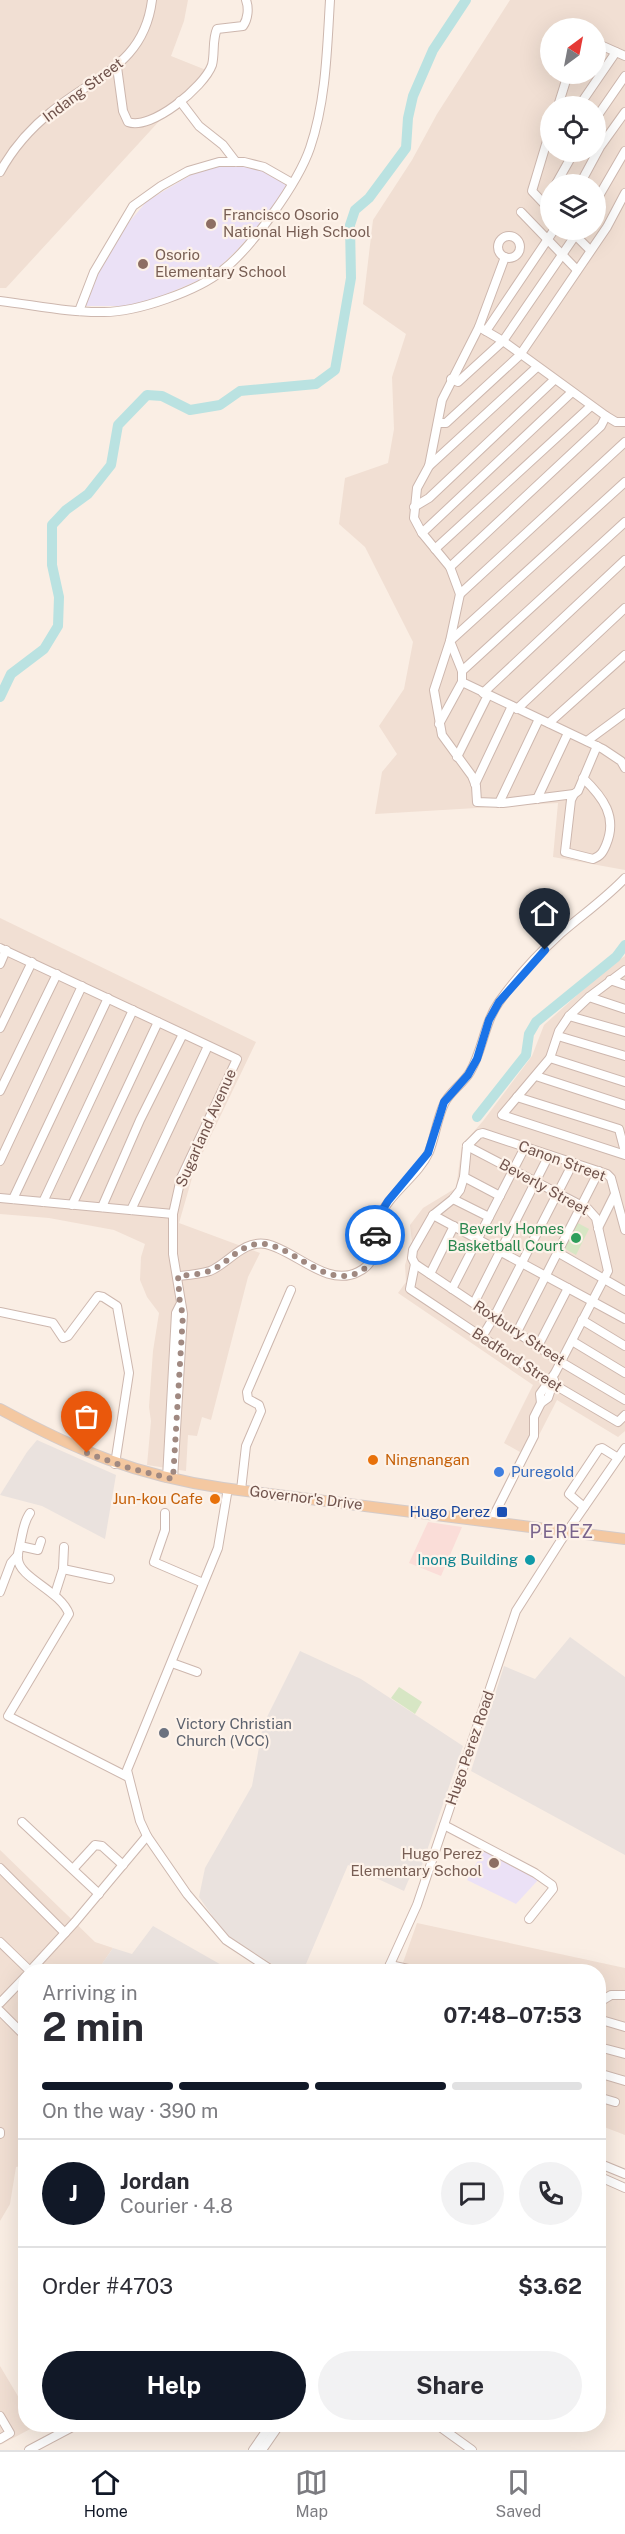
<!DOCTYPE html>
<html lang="en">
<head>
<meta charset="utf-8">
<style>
	:root { --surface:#fff; --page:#f2f2f3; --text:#2b2b33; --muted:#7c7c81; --line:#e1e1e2; --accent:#111827 }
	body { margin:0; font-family:"Public Sans",sans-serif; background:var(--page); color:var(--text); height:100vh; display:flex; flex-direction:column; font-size:22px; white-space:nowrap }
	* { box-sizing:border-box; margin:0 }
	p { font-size:20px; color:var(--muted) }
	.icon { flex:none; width:33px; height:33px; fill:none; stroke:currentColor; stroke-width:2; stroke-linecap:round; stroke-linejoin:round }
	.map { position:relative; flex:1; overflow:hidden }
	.sheet { position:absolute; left:18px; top:1964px; width:588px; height:468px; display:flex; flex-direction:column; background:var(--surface); border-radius:24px; box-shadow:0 6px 24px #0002 }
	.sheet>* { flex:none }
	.needle { width:39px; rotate:32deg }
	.controls { position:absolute; left:540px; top:18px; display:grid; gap:12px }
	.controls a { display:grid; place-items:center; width:66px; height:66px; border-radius:50%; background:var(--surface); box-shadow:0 6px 24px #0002; font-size:30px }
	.pin { position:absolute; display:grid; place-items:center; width:51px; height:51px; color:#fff; margin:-62px -26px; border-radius:50% 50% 50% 0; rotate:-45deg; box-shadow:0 0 6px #0007 }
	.pin .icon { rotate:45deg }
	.courier { position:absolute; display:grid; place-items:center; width:60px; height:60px; margin:-30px; border:4px solid #1a73e8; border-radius:50%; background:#fff; color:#222; box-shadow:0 2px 8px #0007 }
	.head em { font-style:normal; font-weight:700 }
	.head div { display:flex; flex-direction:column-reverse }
	.head { display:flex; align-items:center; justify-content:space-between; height:102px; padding:0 24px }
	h1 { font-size:39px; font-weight:700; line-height:45px }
	.bar { display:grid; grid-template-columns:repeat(4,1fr); gap:9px 6px; align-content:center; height:72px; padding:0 24px }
	.bar i { height:8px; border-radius:4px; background:var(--line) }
	.bar .selected { background:var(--accent) }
	.bar p { grid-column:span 4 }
	.line { display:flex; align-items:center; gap:15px; padding:0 24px; border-top:2px solid var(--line) }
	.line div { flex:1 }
	.round { display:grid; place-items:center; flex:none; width:63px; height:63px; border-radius:32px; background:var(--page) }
	.primary-button { display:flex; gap:12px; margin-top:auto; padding:12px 24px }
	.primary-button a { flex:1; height:69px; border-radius:36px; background:var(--accent); color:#fff; font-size:24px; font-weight:700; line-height:69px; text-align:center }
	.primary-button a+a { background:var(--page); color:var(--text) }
	.menu { display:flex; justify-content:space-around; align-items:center; height:84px; border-top:2px solid var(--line); background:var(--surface); font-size:16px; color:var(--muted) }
	.menu a { display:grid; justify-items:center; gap:3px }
	.menu .selected { color:var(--accent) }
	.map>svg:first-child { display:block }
	.residential { fill:#f1dfd3; fill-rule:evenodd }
	.commercial { fill:#faddd8 }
	.industrial { fill:#eae2de }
	.education { fill:#ebe1f6 }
	.green { fill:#d7e6c4 }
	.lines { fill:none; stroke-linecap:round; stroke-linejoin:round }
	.river { stroke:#bae2e1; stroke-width:10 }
	.minor-casing { stroke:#cdb7ae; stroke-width:10 }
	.major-casing { stroke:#d4cbc9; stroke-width:12 }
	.minor { stroke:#fff; stroke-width:8 }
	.major { stroke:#f4c8a1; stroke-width:10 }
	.done { stroke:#a08981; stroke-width:6; stroke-dasharray:0 10.8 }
	.route { stroke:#1a73e8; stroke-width:8 }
	.education-dot { fill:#8d6e63; stroke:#fdf2e9; stroke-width:2 }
	.leisure-dot { fill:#2e9e5b; stroke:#fdf2e9; stroke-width:2 }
	.food-dot { fill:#e8710a; stroke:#fdf2e9; stroke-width:2 }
	.shop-dot { fill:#3f7fe0; stroke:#fdf2e9; stroke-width:2 }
	.transit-dot { fill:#1a4fb4; stroke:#fdf2e9; stroke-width:2 }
	.culture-dot { fill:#0f9aa8; stroke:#fdf2e9; stroke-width:2 }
	.worship-dot { fill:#6b7280; stroke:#fdf2e9; stroke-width:2 }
	.labels { text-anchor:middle; stroke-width:4.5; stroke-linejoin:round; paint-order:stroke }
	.street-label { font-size:15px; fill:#70534c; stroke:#fdf2e9 }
	.education-label { font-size:15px; fill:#785e54; stroke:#fdf2e9; text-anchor:start }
	.leisure-label { font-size:15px; fill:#27864d; stroke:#fdf2e9; text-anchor:end }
	.food-label { font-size:15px; fill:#c56008; stroke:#fdf2e9; text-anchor:start }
	.shop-label { font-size:15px; fill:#366cbe; stroke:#fdf2e9; text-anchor:start }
	.transit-label { font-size:15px; fill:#164399; stroke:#fdf2e9; text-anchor:end }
	.culture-label { font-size:15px; fill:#0d838f; stroke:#fdf2e9; text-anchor:end }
	.worship-label { font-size:15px; fill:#5b616d; stroke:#fdf2e9; text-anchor:start }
	.quarter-label { font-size:18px; letter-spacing:1.5px; fill:#79648c; stroke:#fdf2e9 }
</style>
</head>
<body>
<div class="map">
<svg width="625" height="2450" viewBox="0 0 625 2450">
	<rect width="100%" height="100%" fill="#faeee4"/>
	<g class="residential">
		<polygon points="0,0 188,0 184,21 171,56 206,70 6,288 0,288"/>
		<path d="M510 0H625V870L553 857 558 803 375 814 382 772 397 754 379 726 404 689 413 642 365 547 339 524 345 478 388 463 394 429 392 377 406 334 363 304 373 220 412 160 437 114ZM550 28H596V74H550ZM550 106H596V152H550ZM550 184H596V230H550Z"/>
		<polygon points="0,918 256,1042 194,1171 179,1223 260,1253 248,1277 211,1420 202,1417 197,1436 188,1435 186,1471 147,1465 151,1421 149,1407 153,1351 159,1313 147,1297 140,1280 141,1257 145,1244 114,1230 49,1218 0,1214"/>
		<polygon points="625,956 625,1431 618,1437 557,1400 499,1513 490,1512 520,1452 504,1443 533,1385 398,1293 406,1282 405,1265 412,1242 410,1225 423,1208 456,1188 462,1145 483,1121 532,1056 544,1025 607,968"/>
		<polygon points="0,1850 95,1942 113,1948 97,1971 26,1971 25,2165 16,2167 10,2204 0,2221"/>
		<polygon points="417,1923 625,1968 625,2135 599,2125 598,1971 400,1971"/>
		<polygon points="0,2366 25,2408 26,2424 36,2426 0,2445"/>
	</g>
	<polygon class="commercial" points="428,1522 462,1527 441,1576 409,1563"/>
	<g class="industrial">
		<polygon points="37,1440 116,1475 105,1539 42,1506 0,1495 27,1452"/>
		<polygon points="570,1637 625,1677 625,1855 471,1771 504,1666 535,1679"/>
		<polygon points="300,1651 361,1679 463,1746 421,1868 417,1869 414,1875 411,1874 404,1891 348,1865 303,1971 283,1971 225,1934 199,1897 205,1868 252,1786 263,1725"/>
		<polygon points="153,1926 232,1971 97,1971 113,1948 132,1954"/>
	</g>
	<g class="education">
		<polygon points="226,165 247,165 269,172 287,186 265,219 235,252 219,267 197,281 138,306 81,306 108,247 147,201 196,172"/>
		<polygon points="485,1848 539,1879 516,1904 467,1880"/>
	</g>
	<g class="green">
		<polygon points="576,1222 589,1229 576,1255 562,1247"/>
		<polygon points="399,1687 422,1702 415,1714 391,1698"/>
	</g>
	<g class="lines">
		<g class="river">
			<polyline points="0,697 11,674 44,649 58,626 59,597 52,565 52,525 66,510 88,494 111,465 118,425 147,395 162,396 190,410 220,405 240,391 316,384 335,370 351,278 350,225 355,210 369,198 406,148 408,118 413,96 433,50 466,0"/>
			<polyline points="477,1117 526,1055 529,1034 536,1022 616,957 625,945"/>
		</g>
		<g class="minor-casing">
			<g id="minor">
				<polyline points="596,43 625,56"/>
				<path d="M117 67 123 111 128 122C151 131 204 87 212 65 215 54 212 40 217 29L243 26C248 19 249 8 246 0"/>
				<polyline points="180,101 199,126 223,145 236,162"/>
				<polyline points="558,106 568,74"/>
				<polyline points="579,106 616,52"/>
				<polyline points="596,118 625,76"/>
				<polyline points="550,131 532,191 550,210"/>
				<path d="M0 172C12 150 31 128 51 112 94 76 144 65 152 0"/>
				<polyline points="556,184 574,152"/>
				<polyline points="580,184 600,147 625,112"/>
				<polyline points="596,201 625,151"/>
				<polyline points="521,212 577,270"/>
				<polyline points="570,230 590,250"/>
				<circle cx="509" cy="247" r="11"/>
				<path d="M505 257 479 327 442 400 429 466 417 488 414 518 422 533 450 567 460 594 450 641 434 690 442 735 472 776 476 786 477 802 503 803 574 794 571 800 565 852 593 859C601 856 603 852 606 845 618 817 603 797 583 778"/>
				<path d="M0 301C34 305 70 313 104 312 137 312 198 291 223 270 252 247 298 183 310 148 326 101 327 50 330 0"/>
				<polyline points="79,311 94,272 133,206 161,186 188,171 219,162 244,162 264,167 292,183"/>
				<polyline points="479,327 503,341 606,416 616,422 625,422"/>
				<polyline points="486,331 554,230"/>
				<polyline points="451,379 458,382 503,341 579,230"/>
				<polyline points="438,423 446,423 520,355 607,227 625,193"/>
				<polyline points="429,466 537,367"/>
				<polyline points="625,482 450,641 462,671 462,682 603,749 621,761 625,768"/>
				<polyline points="414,507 429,498 554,380"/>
				<polyline points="422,533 572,392"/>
				<polyline points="435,549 591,406"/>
				<polyline points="450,567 601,426 606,416"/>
				<polyline points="460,594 625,442"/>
				<polyline points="462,671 625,522"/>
				<polyline points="483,693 625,560"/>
				<polyline points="517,709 625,608"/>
				<polyline points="549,723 625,655"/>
				<polyline points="439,724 462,682"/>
				<polyline points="587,741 625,713"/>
				<polyline points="457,757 488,695"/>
				<polyline points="475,784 512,706"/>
				<polyline points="574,794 578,791 597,746"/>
				<polyline points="537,799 568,733"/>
				<polyline points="499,803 539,719"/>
				<polyline points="0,948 237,1059 181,1178 173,1214 173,1254 183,1314 173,1479"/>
				<polyline points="0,964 6,950"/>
				<polyline points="625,970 589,997 569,1016 559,1031 550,1058 502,1115 625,1155"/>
				<polyline points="610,980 625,985"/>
				<polyline points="589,997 625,1009"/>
				<polyline points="569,1016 625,1032"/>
				<polyline points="0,1028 32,962"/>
				<polyline points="558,1036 625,1056"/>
				<polyline points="550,1058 625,1082"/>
				<polyline points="536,1076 625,1105"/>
				<polyline points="0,1091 57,974"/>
				<polyline points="517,1097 619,1129 625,1152"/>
				<polyline points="467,1146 464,1177 460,1190 453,1199 433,1215 413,1250 412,1258 415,1264 410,1289 548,1381 618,1422 625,1415"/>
				<polyline points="467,1146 588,1209 596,1218 608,1271 555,1373 540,1394 541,1403"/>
				<polyline points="467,1146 479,1134 483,1133 607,1174 611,1178 625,1230"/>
				<polyline points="0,1161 82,986"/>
				<polyline points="464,1177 500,1196"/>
				<polyline points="0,1198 173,1214"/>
				<polyline points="13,1199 108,998"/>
				<polyline points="453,1199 489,1217"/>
				<polyline points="43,1202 133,1010"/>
				<polyline points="72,1205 158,1022"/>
				<polyline points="102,1207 140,1120 183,1034"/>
				<polyline points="131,1210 208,1046"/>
				<polyline points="433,1215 625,1319"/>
				<polyline points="598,1228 615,1194"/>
				<polyline points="557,1252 625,1291"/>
				<polyline points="415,1264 561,1362 625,1400"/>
				<polyline points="430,1274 454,1226"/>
				<path d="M179 1276C189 1275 200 1274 210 1271 229 1263 243 1240 266 1244 295 1250 327 1288 358 1272 381 1261 372 1241 378 1221 388 1193 417 1178 429 1152 435 1137 437 1119 444 1104 449 1092 463 1084 470 1072 483 1050 484 1023 499 1002 516 978 538 954 560 934 582 915 605 899 625 878"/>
				<polyline points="452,1289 525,1147"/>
				<polyline points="474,1303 549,1155"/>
				<polyline points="0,1312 53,1323 63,1338 68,1336 98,1296 103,1297 117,1306 129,1373 115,1464"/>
				<polyline points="582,1320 625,1346"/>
				<polyline points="517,1332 599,1171"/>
				<polyline points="482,1337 494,1317 573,1163"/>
				<polyline points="572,1341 625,1373"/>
				<polyline points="538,1346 568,1288"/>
				<polyline points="167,1478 176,1313 180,1305"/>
				<polyline points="228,1488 218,1548 127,1770 140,1821 147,1836 187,1894 226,1940 273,1971"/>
				<polyline points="241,1490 246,1446 261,1411 259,1405 248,1399 247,1392 291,1290"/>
				<polyline points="584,1507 569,1494 599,1449 602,1448 618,1458"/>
				<path d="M30 1513C24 1521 23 1531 21 1540 20 1546 17 1553 18 1559 19 1578 61 1591 69 1614L8 1716 128 1777"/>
				<polyline points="165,1513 165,1530 154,1562 203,1583"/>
				<polyline points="491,1521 534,1436 534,1417 541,1403 548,1398 554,1380"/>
				<polyline points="20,1546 38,1550 41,1541"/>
				<polyline points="63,1569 64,1547"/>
				<polyline points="0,1592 11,1563 18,1555"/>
				<polyline points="55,1594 63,1569 110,1579"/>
				<polyline points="172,1663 197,1672"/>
				<polyline points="22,1822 99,1894"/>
				<polyline points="444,1825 535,1873 552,1885 553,1889 529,1919"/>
				<polyline points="0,1868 65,1933"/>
				<polyline points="73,1869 95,1845 102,1846 123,1865"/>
				<polyline points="0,1942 30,1971"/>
				<polyline points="390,1965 417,1971"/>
				<polyline points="30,1971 75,1922 147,1836"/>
				<polyline points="387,1971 417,1905 516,1611 560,1542 625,1448"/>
				<polyline points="0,2003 26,1976"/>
				<polyline points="598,2003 611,1995 625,1995"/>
				<polyline points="0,2011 26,2037"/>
				<polyline points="598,2019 625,2027"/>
				<polyline points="599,2047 625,2054"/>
				<polyline points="598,2073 625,2081"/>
				<polyline points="598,2097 615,2102"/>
				<polyline points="0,2132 0,2134"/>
				<polyline points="598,2163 625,2174"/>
				<polyline points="598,2176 625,2188"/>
				<polyline points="0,2416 10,2433 0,2439"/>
				<polyline points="436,2424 472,2450"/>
				<polyline points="29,2450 78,2424"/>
				<polyline points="253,2450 271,2424"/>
				<polyline points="262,2450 280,2424"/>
			</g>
		</g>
		<g class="major-casing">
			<path id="major" d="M0 1409C78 1451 135 1475 223 1488L625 1539"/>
		</g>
		<use href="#minor" class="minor"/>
		<use href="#major" class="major"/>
	</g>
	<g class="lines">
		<path class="done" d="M87 1453 129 1468 173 1479 183 1314 180 1305 178 1276C190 1275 204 1274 214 1269 229 1261 241 1245 258 1244 291 1241 325 1292 361 1271 376 1262 375 1251 375 1235"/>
		<polyline class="route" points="375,1235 382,1211 388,1201 428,1153 444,1102 468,1075 477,1059 489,1020 499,1002 545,950"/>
	</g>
	<g class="education-dot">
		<circle cx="211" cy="224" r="6"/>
		<circle cx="143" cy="264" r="6"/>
		<circle cx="494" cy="1863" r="6"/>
	</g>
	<circle class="leisure-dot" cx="576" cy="1238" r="6"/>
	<g class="food-dot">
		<circle cx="373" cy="1460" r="6"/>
		<circle cx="215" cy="1499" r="6"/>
	</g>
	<circle class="shop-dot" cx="499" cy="1472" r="6"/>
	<rect class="transit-dot" x="496" y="1506" width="12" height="12" rx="3"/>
	<circle class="culture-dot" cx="530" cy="1560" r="6"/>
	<circle class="worship-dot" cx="164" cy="1733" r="6"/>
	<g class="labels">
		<g class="street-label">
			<text transform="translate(83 90) rotate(-37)" y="5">Indang Street</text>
			<text transform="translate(206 1128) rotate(-66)" y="5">Sugarland Avenue</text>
			<text transform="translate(562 1161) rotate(20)" y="5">Canon Street</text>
			<text transform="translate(544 1187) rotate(29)" y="5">Beverly Street</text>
			<text transform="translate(519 1333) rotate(33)" y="5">Roxbury Street</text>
			<text transform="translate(517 1360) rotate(33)" y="5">Bedford Street</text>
			<text transform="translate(306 1498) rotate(7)" y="5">Governor's Drive</text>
			<text transform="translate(470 1748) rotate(-71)" y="5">Hugo Perez Road</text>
		</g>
		<g class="education-label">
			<text x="223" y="220">Francisco Osorio<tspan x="223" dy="17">National High School</tspan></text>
			<text x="155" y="260">Osorio<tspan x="155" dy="17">Elementary School</tspan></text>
			<text x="482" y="1859" text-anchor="end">Hugo Perez<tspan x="482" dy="17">Elementary School</tspan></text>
		</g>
		<g class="leisure-label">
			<text x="564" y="1234">Beverly Homes<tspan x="564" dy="17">Basketball Court</tspan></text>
		</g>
		<g class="food-label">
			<text x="385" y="1465">Ningnangan</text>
			<text x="203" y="1504" text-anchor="end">Jun-kou Cafe</text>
		</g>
		<g class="shop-label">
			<text x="511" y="1477">Puregold</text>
		</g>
		<g class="transit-label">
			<text x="490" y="1517">Hugo Perez</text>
		</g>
		<g class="culture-label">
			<text x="518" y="1565">Inong Building</text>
		</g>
		<g class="worship-label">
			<text x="176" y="1729">Victory Christian<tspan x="176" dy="17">Church (VCC)</tspan></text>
		</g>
		<g class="quarter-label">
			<text x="562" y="1538">PEREZ</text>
		</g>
	</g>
</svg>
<div class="controls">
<a><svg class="needle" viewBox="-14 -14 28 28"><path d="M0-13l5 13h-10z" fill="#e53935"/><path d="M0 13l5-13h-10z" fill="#7c7c81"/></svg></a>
<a><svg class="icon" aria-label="locate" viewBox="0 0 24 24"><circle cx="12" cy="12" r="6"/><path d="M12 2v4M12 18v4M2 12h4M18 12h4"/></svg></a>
<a><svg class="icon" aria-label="layers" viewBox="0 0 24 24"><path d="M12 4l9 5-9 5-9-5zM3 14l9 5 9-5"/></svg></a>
</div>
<div class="pin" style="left:87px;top:1453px;background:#ea580c"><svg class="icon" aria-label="bag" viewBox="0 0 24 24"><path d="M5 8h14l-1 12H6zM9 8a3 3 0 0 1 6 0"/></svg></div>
<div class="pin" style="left:545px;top:950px;background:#1f2937"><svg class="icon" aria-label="home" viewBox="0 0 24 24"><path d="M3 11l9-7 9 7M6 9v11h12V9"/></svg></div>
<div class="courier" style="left:375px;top:1235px"><svg class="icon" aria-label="car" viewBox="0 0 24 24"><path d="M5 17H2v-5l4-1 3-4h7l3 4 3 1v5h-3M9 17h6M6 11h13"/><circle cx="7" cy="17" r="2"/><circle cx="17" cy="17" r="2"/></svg></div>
<section class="sheet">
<div class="head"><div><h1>2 min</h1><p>Arriving in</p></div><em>07:48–07:53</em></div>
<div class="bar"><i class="selected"></i><i class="selected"></i><i class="selected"></i><i></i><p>On the way · 390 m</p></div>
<div class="line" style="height:108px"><b class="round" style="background:var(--accent);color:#fff">J</b><div><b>Jordan</b><p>Courier · 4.8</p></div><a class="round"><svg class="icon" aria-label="chat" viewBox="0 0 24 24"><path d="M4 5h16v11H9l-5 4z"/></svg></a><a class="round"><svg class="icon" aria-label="phone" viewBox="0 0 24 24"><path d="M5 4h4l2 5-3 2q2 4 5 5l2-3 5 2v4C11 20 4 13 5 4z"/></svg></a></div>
<div class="line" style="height:78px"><div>Order #4703</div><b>$3.62</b></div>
<div class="primary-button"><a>Help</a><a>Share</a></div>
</section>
</div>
<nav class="menu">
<a class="selected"><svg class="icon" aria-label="home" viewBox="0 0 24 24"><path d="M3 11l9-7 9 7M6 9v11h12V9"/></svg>Home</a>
<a><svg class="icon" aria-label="map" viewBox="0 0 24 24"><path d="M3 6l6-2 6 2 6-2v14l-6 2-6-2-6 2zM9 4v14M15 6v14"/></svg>Map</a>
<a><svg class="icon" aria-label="saved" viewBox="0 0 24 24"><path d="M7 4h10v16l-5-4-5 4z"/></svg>Saved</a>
</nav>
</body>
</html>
